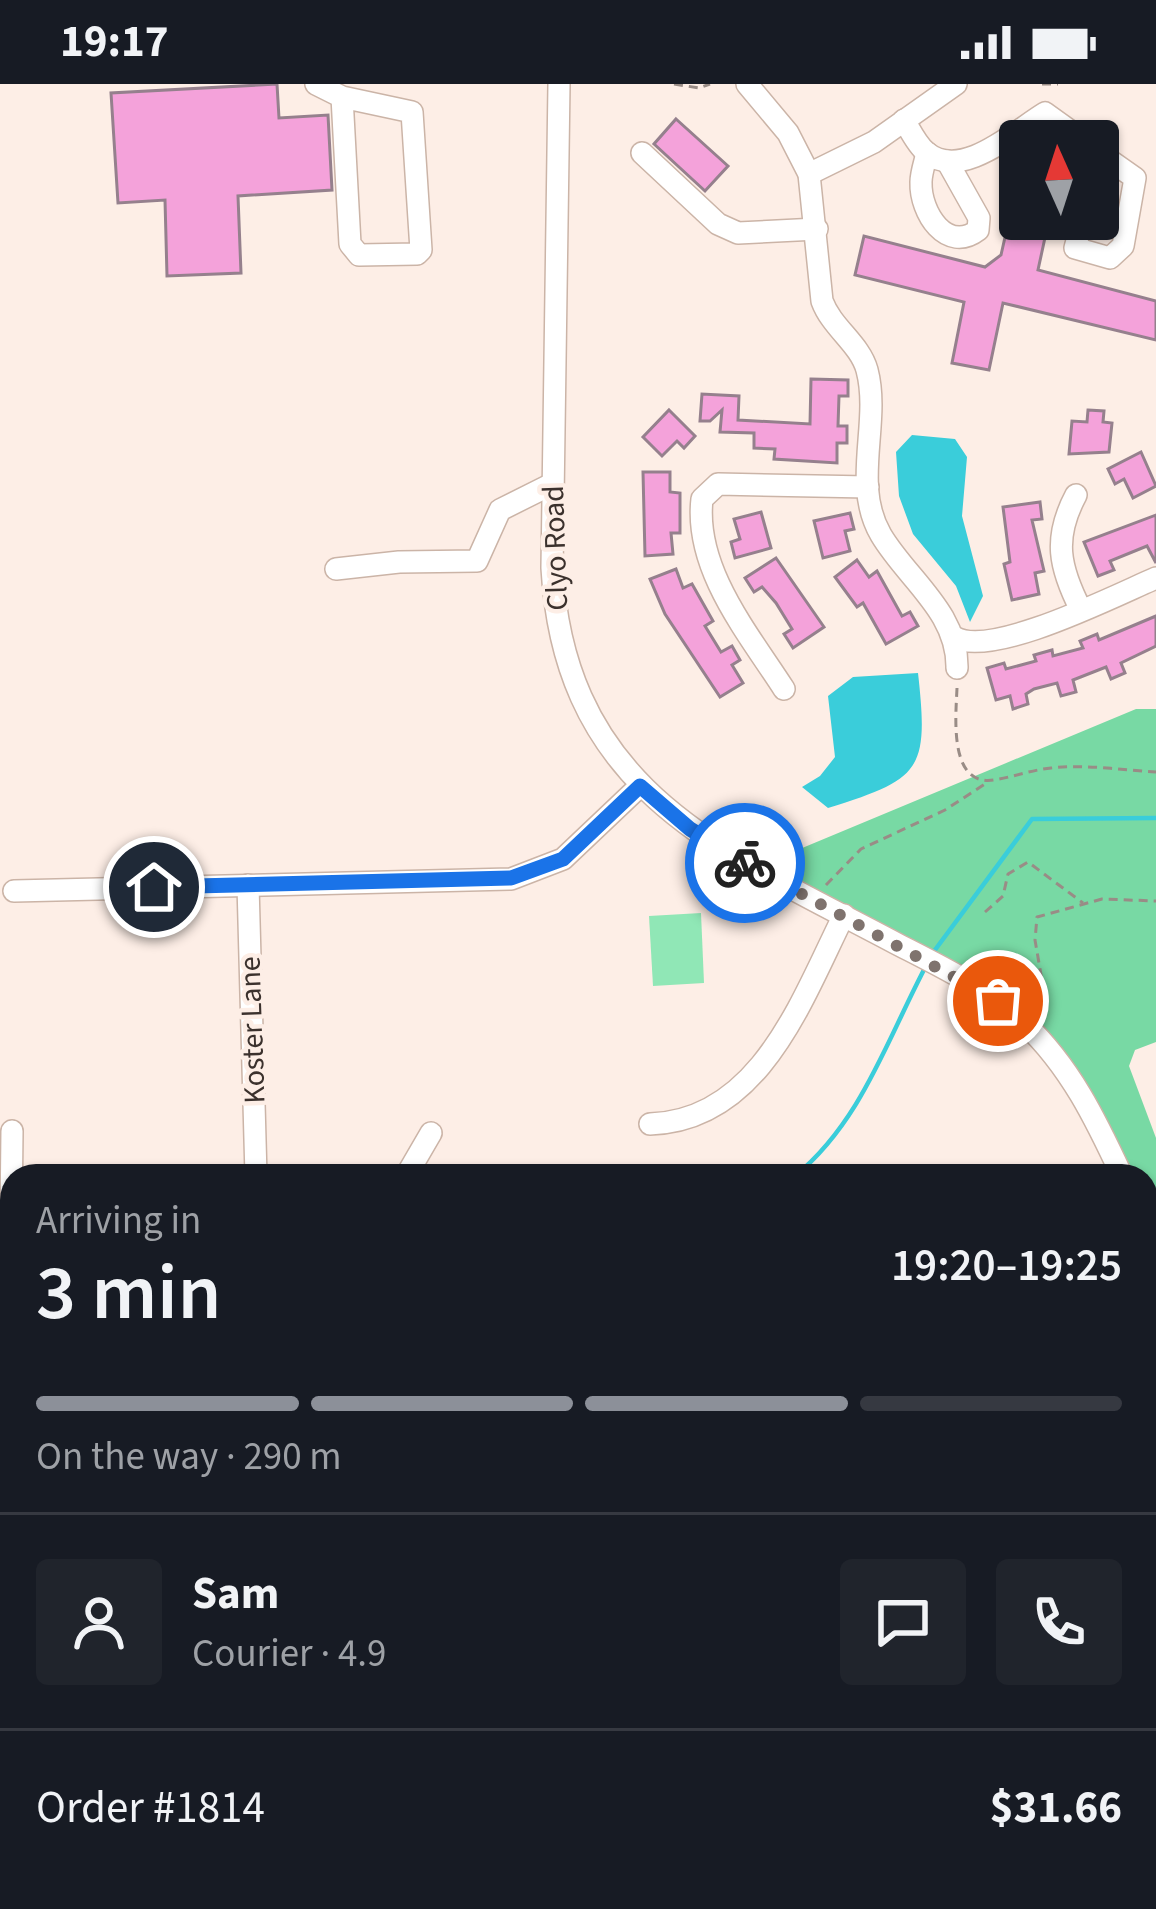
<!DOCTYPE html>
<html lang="en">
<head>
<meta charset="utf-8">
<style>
	:root { --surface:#171b24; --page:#20242c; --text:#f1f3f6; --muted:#9ea1a6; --line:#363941; --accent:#8c9099 }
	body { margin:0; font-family:"Source Sans 3",sans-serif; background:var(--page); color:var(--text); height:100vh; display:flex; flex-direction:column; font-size:45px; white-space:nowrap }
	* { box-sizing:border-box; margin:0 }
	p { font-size:39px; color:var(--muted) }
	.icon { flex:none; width:66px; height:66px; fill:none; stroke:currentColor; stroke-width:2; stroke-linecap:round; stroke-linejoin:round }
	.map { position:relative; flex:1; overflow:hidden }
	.panel { position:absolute; left:0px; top:1080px; width:1158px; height:747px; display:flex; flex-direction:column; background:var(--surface); border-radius:36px 36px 0 0; box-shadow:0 3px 9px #0004 }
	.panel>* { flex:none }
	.needle { width:78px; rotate:357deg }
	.buttons { position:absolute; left:999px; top:36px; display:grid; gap:24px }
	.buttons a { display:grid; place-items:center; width:120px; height:120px; border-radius:12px; background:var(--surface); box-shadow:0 3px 9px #0004; font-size:60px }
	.pin { position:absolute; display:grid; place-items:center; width:102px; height:102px; color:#fff; margin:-51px; border:6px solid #fff; border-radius:50%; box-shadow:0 3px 12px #0007 }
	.courier { position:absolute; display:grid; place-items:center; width:120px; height:120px; margin:-60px; border:9px solid #1a73e8; border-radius:50%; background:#fff; color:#222; box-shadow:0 3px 15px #0007 }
	.head em { font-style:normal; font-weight:600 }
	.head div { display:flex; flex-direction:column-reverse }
	.head { display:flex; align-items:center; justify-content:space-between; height:204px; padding:0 36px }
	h1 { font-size:78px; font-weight:600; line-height:90px }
	.bar { display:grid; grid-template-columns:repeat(4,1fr); gap:18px 12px; align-content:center; height:144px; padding:0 36px }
	.bar i { height:15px; border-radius:9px; background:var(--line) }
	.bar .selected { background:var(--accent) }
	.bar p { grid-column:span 4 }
	.line { display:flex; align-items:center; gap:30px; padding:0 36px; border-top:3px solid var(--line) }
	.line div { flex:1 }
	.round { display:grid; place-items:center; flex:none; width:126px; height:126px; border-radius:12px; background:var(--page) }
	.status { display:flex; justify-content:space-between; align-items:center; height:84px; padding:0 60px; background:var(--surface); direction:ltr }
	.status svg { height:33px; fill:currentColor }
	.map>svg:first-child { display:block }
	.education { fill:#f2e1f2 }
	.green { fill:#90e7b6 }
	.forest { fill:#78d9a4 }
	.water { fill:#3acdda }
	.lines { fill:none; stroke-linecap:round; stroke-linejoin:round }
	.stream { stroke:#3acdda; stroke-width:4.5 }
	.building { fill:#f4a2da; stroke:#95808d; stroke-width:3 }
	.minor-casing { stroke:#cbb4a7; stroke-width:24 }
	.path { stroke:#998c86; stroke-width:3; stroke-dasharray:9 6; stroke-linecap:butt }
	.minor { stroke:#fff; stroke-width:21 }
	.done { stroke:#7f736e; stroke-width:12; stroke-dasharray:0 21.6 }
	.route { stroke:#1a73e8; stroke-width:15 }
	.labels { text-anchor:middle; stroke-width:9; stroke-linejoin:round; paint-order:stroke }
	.street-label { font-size:30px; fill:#3b312d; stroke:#fdeee6 }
</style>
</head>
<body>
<div class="status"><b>19:17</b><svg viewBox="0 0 49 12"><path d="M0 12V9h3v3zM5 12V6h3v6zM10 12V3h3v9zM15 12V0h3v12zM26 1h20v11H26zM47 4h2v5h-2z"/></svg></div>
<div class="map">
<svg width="1156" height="1825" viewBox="0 0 1156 1825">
	<rect width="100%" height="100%" fill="#fdeee6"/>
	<polygon class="education" points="0,1517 12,1517 12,1815 497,1815 497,1825 0,1825"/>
	<polygon class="green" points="701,829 704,899 653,902 649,832"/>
	<polygon class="forest" points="1136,625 1156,625 1156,958 1135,966 1129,982 1156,1054 1156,1167 1146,1146 1146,1092 1122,1092 1023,938 754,784"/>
	<g class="water">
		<polygon points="912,351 955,355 967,373 962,432 983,512 970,538 956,502 913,450 899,412 896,368"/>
		<path d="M918 589C929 687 921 695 828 724L802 703 820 692 835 673 828 612 853 593Z"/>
	</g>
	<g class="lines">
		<g class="stream">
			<polyline points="932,870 1032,735 1156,734"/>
			<path d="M795 1092C862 1037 887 955 927 880"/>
			<polyline points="0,1333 12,1334"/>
			<polyline points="0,1478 12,1472"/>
		</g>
	</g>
	<g class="building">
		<polygon points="277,0 279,34 328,31 332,106 238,112 241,189 167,192 165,116 118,119 111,9"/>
		<polygon points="676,35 728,82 705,107 654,60"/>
		<polygon points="1015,109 1020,110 1020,135 1049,135 1038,186 1156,217 1156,256 1003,219 989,286 952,279 964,218 855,191 864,152 985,183 1001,171"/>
		<polygon points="811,295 848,296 848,312 839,312 838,342 847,342 847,359 837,359 837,379 774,375 775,365 754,364 754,349 720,348 722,326 710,337 700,337 702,310 739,312 738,336 810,340"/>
		<polygon points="669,326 695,352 684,364 677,357 662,372 643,353"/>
		<polygon points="1088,326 1104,327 1103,338 1112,339 1109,368 1069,370 1072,337 1087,338"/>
		<polygon points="1141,368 1156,402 1133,414 1124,395 1115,400 1108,385"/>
		<polygon points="643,388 670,388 670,408 680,409 680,449 671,449 673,470 645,472"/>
		<polygon points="1040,418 1042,435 1032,436 1044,487 1035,489 1039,510 1012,516 1004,480 1010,478 1003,423"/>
		<polygon points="761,428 771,464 735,474 731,458 740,455 734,435"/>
		<polygon points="850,429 854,445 845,447 850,467 823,474 814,437"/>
		<polygon points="1156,431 1156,479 1147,462 1110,477 1114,486 1098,492 1084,458"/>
		<polygon points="776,474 824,543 793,564 784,550 792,545 776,519 762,503 754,508 745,494"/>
		<polygon points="857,476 869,493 877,487 902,532 910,528 918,542 886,560 863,519 857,523 835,493"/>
		<polygon points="676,485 683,504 692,500 713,537 705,542 721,568 732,562 740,576 732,581 743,599 720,613 665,530 650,495"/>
		<polygon points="1156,532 1156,562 1121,579 1125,589 1111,595 1106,583 1073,596 1076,608 1061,612 1057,599 1034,605 1026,610 1028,620 1013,625 1010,612 996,616 987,584 1004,579 1006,585 1036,577 1034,571 1052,566 1053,572 1083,564 1080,557 1097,550 1099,556"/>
	</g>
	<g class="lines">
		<g class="minor-casing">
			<g id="minor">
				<polyline points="316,0 342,13 412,28 421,166 417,170 359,171 350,160 342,13"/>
				<path d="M559 0 552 484C565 712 726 768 901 862 944 884 989 906 1024 939 1070 982 1096 1036 1122 1092"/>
				<path d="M747 0 788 49 809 90 822 217C832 244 860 260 867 286 881 339 851 400 881 451 907 495 958 528 957 584"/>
				<path d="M904 36C910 46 917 61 926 68 961 98 1015 47 1045 29L1084 57"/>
				<polyline points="642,69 718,140 738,149 817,145"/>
				<path d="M927 69C925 78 921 89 921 98 920 129 947 170 978 146L979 134 947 77"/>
				<polyline points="809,90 874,58 956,0"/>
				<polyline points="1079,149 1075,164 1110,174 1123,162 1135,94 1098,68"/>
				<path d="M1076 411C1053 454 1059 483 1081 526"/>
				<polyline points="336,485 399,478 477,477 500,426 552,400"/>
				<path d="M954 553C991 575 1116 511 1156 494"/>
				<path d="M784 605C748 549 694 485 702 415L718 400 868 403"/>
				<polyline points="248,801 256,1092"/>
				<polyline points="14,807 511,795 563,775 640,702"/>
				<path d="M650 1040C760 1037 802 915 844 831"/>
				<polyline points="406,1092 431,1049"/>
				<polyline points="1146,1146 1156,1167"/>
				<polyline points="10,1223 12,1047"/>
			</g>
		</g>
		<g class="path">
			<polyline points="674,0 699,4 710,0"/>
			<polyline points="1042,0 1058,0"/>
			<path d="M957 604C956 631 948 703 994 696 1013 693 1031 686 1051 684 1084 680 1122 686 1156 688"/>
			<polyline points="826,801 861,765 945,726 988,698"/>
			<polyline points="985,828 1003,812 1008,790 1028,778 1083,819"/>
			<polyline points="1044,908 1035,856 1037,833 1102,815 1156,817"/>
		</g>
		<use href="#minor" class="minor"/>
	</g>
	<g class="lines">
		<polyline class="done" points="745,779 998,917"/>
		<polyline class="route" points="154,803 511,794 563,775 640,702 690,745 745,779"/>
	</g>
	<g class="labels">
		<g class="street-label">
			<text transform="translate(555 464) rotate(-92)" y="10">Clyo Road</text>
			<text transform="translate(252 946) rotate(-92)" y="10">Koster Lane</text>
		</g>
	</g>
</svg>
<div class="buttons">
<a><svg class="needle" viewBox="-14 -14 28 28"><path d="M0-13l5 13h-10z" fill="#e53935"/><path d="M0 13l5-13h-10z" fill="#9ea1a6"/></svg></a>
</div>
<div class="pin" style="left:998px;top:917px;background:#ea580c"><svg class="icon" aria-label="bag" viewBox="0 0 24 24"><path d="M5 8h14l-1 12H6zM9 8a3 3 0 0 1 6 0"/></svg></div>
<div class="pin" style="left:154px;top:803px;background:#1f2937"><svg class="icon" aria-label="home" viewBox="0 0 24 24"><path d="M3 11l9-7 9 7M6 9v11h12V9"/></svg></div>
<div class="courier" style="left:745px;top:779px"><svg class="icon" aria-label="bike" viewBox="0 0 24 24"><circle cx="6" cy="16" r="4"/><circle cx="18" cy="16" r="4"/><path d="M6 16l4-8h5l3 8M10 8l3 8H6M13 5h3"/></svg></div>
<section class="panel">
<div class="head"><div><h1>3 min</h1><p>Arriving in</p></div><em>19:20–19:25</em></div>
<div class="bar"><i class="selected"></i><i class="selected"></i><i class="selected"></i><i></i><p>On the way · 290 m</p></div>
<div class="line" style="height:216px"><a class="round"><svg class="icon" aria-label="person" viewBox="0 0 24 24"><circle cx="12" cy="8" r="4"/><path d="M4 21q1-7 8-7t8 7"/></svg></a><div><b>Sam</b><p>Courier · 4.9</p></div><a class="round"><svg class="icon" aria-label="chat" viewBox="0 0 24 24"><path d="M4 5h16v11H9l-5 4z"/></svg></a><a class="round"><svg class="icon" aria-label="phone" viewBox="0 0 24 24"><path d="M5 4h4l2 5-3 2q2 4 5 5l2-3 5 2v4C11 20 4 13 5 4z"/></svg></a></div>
<div class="line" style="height:156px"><div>Order #1814</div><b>$31.66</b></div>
</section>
</div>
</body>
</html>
